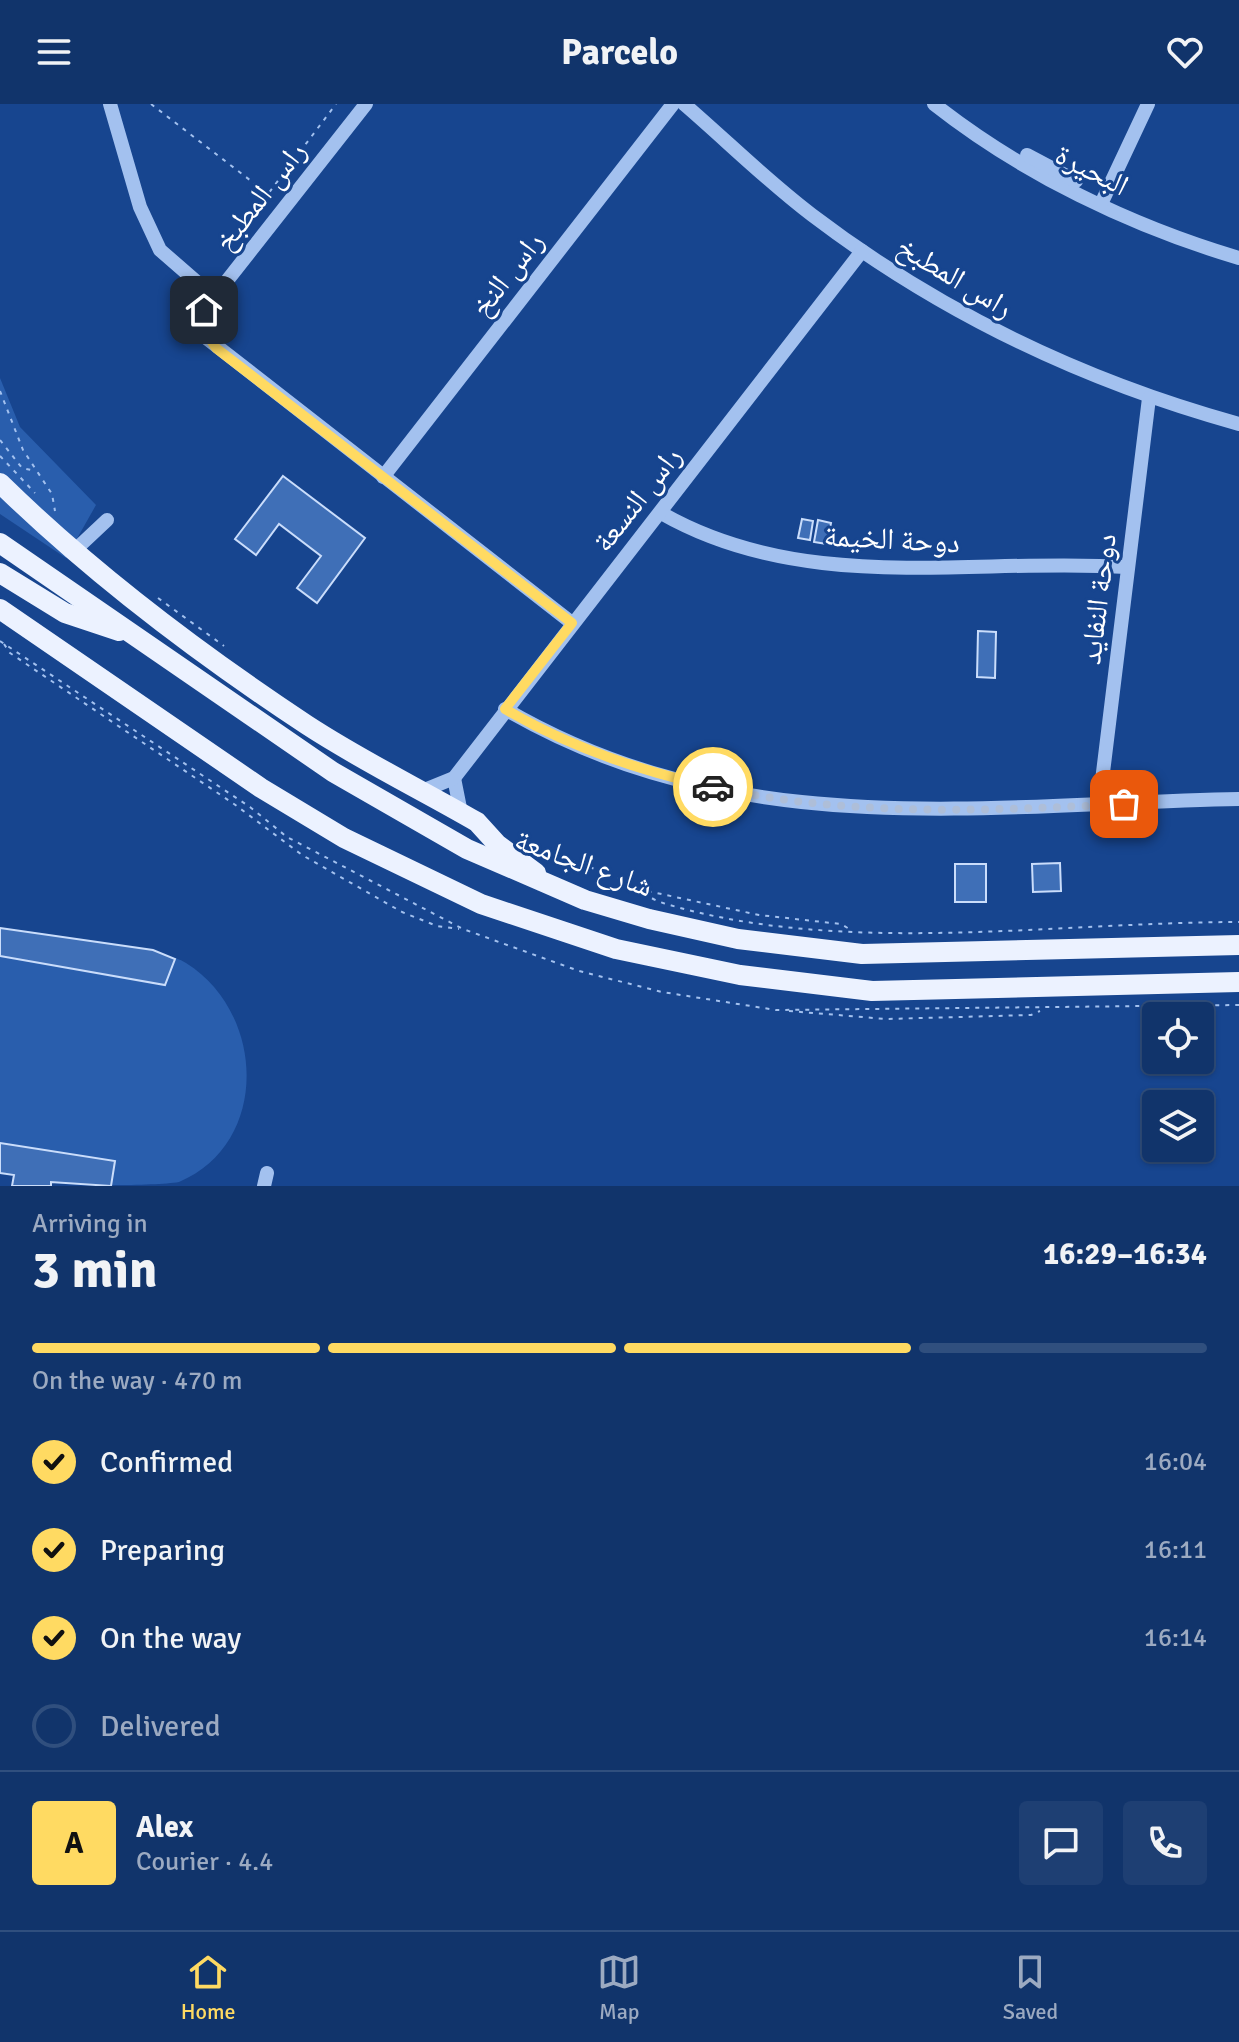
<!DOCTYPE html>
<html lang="en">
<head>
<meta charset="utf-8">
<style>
	:root { --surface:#11346b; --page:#1e3f73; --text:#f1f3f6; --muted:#9caac1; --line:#304f7e; --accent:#ffda62 }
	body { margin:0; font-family:Signika,"Noto Naskh Arabic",sans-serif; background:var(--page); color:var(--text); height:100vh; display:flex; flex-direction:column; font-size:30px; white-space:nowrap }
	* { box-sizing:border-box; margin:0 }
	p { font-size:26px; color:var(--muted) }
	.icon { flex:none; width:44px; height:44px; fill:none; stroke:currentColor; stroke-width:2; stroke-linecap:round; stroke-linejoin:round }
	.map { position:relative; height:1082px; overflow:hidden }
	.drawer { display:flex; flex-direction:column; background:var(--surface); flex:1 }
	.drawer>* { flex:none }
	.controls { position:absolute; left:1142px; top:898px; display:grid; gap:16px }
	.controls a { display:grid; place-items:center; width:72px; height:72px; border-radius:8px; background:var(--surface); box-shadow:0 2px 6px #0004,0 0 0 2px var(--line); font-size:40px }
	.pin { position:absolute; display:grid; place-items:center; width:68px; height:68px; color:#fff; margin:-34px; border-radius:16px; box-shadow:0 4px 12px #0006 }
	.courier { position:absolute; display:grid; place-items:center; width:80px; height:80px; margin:-40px; border:6px solid #ffda62; border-radius:50%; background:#fff; color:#222; box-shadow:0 2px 10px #0007 }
	.summary em { font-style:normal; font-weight:700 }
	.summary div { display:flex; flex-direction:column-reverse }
	.summary { display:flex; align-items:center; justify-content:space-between; height:136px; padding:0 32px }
	h1 { font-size:52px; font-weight:700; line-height:60px }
	.bar { display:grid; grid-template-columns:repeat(4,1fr); gap:12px 8px; align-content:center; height:96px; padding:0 32px }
	.bar i { height:10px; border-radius:6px; background:var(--line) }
	.bar .current { background:var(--accent) }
	.bar p { grid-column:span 4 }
	.line { display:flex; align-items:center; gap:20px; padding:0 32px; border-top:2px solid var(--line) }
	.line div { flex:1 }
	.round { display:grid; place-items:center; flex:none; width:84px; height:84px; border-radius:8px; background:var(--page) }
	ol { padding:0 32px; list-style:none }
	li { display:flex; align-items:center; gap:24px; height:88px }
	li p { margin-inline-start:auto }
	li .icon { padding:8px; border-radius:50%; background:var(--accent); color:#111; stroke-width:4 }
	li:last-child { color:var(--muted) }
	li i { width:44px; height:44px; border:4px solid var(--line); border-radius:50% }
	header { display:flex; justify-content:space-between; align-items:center; height:104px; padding:0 32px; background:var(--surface); font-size:36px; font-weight:700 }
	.tab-bar { display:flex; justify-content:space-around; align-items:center; height:112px; border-top:2px solid var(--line); background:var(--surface); font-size:22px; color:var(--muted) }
	.tab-bar a { display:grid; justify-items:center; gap:4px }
	.tab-bar .current { color:var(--accent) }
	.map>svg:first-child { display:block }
	.green { fill:#295ead }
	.building { fill:#3f6fb7; stroke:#caddfb; stroke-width:2 }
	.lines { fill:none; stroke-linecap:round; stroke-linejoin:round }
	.path { stroke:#a3c1ef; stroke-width:2; stroke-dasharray:4 6; stroke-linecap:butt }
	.minor { stroke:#a3c1ef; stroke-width:14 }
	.major { stroke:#ecf2ff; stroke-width:20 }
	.done { stroke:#aebed8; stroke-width:8; stroke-dasharray:0 14.4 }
	.route { stroke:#ffda62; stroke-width:10 }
	.labels { text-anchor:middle; stroke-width:6; stroke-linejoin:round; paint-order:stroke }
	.street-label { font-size:30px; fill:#fff; stroke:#17458f }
</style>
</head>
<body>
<header><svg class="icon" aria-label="menu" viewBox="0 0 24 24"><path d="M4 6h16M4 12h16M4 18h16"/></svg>Parcelo<svg class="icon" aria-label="heart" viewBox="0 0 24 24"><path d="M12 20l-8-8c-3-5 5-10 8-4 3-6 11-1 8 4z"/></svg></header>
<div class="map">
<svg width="1239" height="1082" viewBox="0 0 1239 1082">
	<rect width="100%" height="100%" fill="#17458f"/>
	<g class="green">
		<polygon points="0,274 20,323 96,401 66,454 0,410"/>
		<path d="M0 824C46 832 92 840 138 849 153 851 174 851 186 859 266 909 270 1040 179 1078 155 1082 79 1082 52 1079L51 1082H12L14 1071 0 1069Z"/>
	</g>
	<g class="building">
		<polygon points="283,372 365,434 317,499 297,484 321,452 279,420 256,451 235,435"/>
		<polygon points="802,415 813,417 810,436 798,434"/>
		<polygon points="818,416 831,419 827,440 814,438"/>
		<polygon points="978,527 996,528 995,574 977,573"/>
		<polygon points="1060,759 1061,787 1033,788 1032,760"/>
		<rect x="955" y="760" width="31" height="38"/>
		<polygon points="0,824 153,846 175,855 165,881 0,852"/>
		<polygon points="0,1039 115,1057 111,1082 51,1078 51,1082 12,1082 14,1071 0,1069"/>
	</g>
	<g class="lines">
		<g class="path">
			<polyline points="151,0 268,90 336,0"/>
			<polyline points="0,287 23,346 52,390 55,407"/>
			<polyline points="0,336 22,364 36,367"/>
			<polyline points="0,352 35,389"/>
			<polyline points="158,494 224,542"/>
			<polyline points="0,537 250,703 287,733 463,825 579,867 662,888 776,906 1239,901"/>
			<polyline points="4,540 10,549 234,700 302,751 402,808 437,822 459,825"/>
			<path d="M524 739C556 752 589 762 621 775 636 782 647 794 663 799 840 853 1055 818 1239 818"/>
			<polyline points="638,785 759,811 841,820 851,826"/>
			<polyline points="789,907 886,915 1031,911 1040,907"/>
		</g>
		<g class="minor">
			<polyline points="110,0 140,103 160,146 214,193"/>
			<polyline points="366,0 204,206 205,233 572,519"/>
			<path d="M684 0C727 37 767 77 812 111 941 209 1083 277 1239 320"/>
			<path d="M934 0C1023 70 1131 122 1239 154"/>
			<polyline points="1027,51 1076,77"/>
			<polyline points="1101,100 1148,0"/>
			<polyline points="383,373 673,0"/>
			<path d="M661 409C806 492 971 453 1128 463"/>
			<polyline points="74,447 107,416"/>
			<path d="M505 605C739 741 984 700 1239 695"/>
			<polyline points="454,674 461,709"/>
			<polyline points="422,687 454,674 862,147"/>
			<polyline points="1099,701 1149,294"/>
			<polyline points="264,1082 267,1069"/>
		</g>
		<g class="major">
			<path d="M0 379C93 470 198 549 307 621 362 657 420 685 477 718L497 740 536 769"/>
			<polyline points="0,439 333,668 467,745 585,796 649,815 738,835 862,850 1239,841"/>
			<polyline points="0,469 65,509 119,527"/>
			<polyline points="0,505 261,684 344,734 481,800 616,845 740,871 872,887 1239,878"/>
		</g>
	</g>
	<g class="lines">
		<path class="done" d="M713 683C849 713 985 707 1124 700"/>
		<path class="route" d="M204 206 203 225 216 244 572 519 505 605C569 643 640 667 713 683"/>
	</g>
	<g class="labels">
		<g class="street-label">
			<text transform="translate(1092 66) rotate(27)" y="10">البحيرة</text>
			<text transform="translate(260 92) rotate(-52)" y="10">راس المطبخ</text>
			<text transform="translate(507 170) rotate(-52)" y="10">راس النخ</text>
			<text transform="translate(955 173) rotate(31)" y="10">راس المطبخ</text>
			<text transform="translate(637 395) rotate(-52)" y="10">راس النسعة</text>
			<text transform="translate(892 435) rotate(3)" y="10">دوحة الخيمة</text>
			<text transform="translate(1098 495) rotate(-83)" y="10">دوحة النفايد</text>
			<text transform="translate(584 759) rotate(20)" y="10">شارع الجامعة</text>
		</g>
	</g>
</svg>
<div class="controls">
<a><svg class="icon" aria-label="locate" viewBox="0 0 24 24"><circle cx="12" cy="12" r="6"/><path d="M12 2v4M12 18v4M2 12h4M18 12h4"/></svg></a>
<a><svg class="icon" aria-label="layers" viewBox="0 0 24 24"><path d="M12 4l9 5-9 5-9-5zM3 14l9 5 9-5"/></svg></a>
</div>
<div class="pin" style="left:1124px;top:700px;background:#ea580c"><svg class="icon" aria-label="bag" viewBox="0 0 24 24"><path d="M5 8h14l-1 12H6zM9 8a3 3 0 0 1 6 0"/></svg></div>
<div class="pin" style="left:204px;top:206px;background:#1f2937"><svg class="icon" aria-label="home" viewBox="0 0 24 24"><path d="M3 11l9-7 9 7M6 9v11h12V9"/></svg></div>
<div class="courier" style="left:713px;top:683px"><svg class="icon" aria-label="car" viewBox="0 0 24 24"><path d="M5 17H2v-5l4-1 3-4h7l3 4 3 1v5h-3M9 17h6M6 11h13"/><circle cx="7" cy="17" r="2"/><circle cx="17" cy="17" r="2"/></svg></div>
</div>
<section class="drawer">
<div class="summary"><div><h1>3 min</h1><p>Arriving in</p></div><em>16:29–16:34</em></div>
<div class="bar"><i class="current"></i><i class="current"></i><i class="current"></i><i></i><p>On the way · 470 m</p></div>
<ol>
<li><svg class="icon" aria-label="check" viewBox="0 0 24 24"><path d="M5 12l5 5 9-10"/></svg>Confirmed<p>16:04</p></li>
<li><svg class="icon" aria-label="check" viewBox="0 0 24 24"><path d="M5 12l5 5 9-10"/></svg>Preparing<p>16:11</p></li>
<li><svg class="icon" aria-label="check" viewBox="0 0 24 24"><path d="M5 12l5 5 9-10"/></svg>On the way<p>16:14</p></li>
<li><i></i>Delivered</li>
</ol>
<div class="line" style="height:144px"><b class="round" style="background:var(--accent);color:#111">A</b><div><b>Alex</b><p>Courier · 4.4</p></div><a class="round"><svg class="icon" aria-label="chat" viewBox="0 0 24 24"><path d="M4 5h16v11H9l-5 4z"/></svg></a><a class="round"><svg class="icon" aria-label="phone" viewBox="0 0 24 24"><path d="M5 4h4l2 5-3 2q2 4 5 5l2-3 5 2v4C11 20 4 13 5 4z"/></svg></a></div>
</section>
<nav class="tab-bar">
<a class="current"><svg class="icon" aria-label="home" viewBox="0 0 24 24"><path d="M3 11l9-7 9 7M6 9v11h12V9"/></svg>Home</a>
<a><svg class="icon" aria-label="map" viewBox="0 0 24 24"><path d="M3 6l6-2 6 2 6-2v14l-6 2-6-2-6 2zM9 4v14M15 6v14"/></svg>Map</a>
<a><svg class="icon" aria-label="saved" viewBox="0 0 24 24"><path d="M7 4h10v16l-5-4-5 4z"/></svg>Saved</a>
</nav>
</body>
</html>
